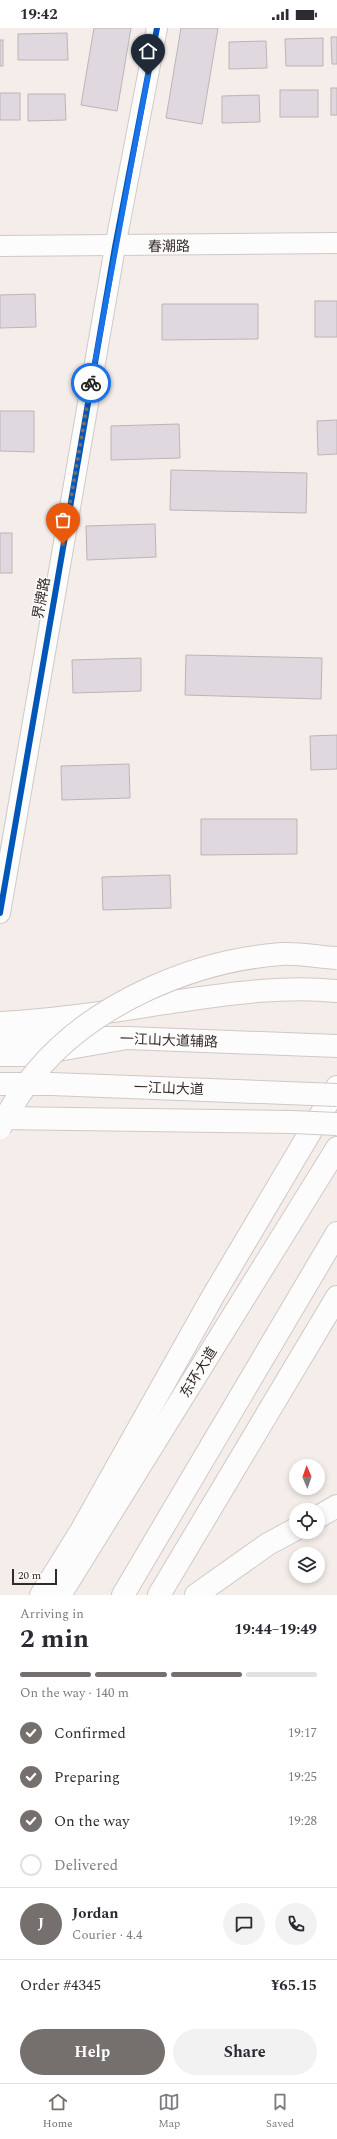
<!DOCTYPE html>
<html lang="en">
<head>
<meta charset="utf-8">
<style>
	:root { --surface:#fff; --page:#f2f2f3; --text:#2b2b33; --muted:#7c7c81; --line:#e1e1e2; --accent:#75706d }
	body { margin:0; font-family:Spectral,"Noto Sans SC",serif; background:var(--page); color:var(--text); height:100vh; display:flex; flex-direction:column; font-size:15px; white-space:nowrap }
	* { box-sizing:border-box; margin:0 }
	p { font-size:13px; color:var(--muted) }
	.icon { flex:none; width:22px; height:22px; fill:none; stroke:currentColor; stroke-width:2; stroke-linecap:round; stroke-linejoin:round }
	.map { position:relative; height:1567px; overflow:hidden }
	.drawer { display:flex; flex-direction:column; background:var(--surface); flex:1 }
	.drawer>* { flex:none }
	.needle { width:26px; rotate:358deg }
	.buttons { position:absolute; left:289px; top:1431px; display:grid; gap:8px }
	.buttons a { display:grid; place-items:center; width:36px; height:36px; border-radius:50%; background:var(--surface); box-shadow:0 2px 6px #0003; font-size:20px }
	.scale { position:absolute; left:12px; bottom:10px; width:45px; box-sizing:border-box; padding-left:4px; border:2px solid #312c29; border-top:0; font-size:11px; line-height:14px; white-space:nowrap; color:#312c29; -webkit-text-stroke:3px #fefbfa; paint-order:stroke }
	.pin { position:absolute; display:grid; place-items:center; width:34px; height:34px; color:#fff; margin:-41px -17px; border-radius:50% 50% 50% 0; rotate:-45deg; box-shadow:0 0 4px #0007 }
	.pin .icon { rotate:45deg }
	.courier { position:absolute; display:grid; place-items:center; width:40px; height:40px; margin:-20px; border:3px solid #1a73e8; border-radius:50%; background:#fff; color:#222; box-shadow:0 1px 5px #0007 }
	.overview em { font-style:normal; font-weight:700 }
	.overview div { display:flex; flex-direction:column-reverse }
	.overview { display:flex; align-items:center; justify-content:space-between; height:68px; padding:0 20px }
	h1 { font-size:26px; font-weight:700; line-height:30px }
	.bar { display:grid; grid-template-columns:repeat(4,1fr); gap:6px 4px; align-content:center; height:48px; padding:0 20px }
	.bar i { height:5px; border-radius:3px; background:var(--line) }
	.bar .current { background:var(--accent) }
	.bar p { grid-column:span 4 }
	.line { display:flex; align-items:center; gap:10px; padding:0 20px; border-top:1px solid var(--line) }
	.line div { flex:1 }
	.round { display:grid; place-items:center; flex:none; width:42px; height:42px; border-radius:21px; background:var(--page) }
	ol { padding:0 20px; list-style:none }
	li { display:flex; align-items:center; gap:12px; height:44px }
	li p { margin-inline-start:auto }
	li .icon { padding:4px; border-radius:50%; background:var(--accent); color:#fff; stroke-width:4 }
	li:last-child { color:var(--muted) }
	li i { width:22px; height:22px; border:2px solid var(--line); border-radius:50% }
	.cta { display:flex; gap:8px; margin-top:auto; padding:8px 20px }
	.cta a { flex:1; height:46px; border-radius:24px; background:var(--accent); color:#fff; font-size:16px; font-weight:700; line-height:46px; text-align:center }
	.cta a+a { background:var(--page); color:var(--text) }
	.status { display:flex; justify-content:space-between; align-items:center; height:28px; padding:0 20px; background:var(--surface); direction:ltr }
	.status svg { height:11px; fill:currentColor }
	.tabs { display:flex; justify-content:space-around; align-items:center; height:56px; border-top:1px solid var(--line); background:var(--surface); font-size:11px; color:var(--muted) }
	.tabs a { display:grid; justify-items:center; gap:2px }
	.tabs .current { color:var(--accent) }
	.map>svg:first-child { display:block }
	.building { fill:#dfd8df; stroke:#bab6b6 }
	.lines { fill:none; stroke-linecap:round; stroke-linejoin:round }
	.minor-casing { stroke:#cfc9c7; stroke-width:22 }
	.major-casing { stroke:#cfc9c7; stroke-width:24 }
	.highway-casing { stroke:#cfc9c7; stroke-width:24 }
	.minor { stroke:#fdfcfc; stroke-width:20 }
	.major { stroke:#fdfcfc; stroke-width:22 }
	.highway { stroke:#fdfcfc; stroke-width:22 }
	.highway-bridge-casing { stroke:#cfc9c7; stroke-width:24; stroke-linecap:butt }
	.highway-bridge { stroke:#fdfcfc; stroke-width:22 }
	.cycleway-casing { stroke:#fefbfa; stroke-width:8 }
	.cycleway { stroke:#0057b8; stroke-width:6 }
	.done { stroke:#75706d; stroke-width:4; stroke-dasharray:0 7.2 }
	.route { stroke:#1a73e8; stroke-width:5 }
	.labels { text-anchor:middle; stroke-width:3; stroke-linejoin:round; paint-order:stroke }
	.street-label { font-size:14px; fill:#312c29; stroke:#fefbfa }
</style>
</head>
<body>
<div class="status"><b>19:42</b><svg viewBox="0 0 49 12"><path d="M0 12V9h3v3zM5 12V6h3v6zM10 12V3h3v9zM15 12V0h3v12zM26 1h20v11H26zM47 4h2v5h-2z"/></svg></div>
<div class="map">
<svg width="337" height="1567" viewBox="0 0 337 1567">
	<rect width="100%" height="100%" fill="#f4edea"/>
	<g class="building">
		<polygon points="94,0 131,0 117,83 81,77"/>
		<polygon points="181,0 218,0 202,96 166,90"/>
		<polygon points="67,5 68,32 18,32 18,6"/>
		<polygon points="331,9 337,9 337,36 332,36"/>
		<polygon points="323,10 323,38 286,38 285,11"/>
		<rect x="0" y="12" width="3" height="26"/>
		<polygon points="266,13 267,40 229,41 229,14"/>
		<rect x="331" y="60" width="6" height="27"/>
		<rect x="280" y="62" width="38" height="27"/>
		<rect x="0" y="65" width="20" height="27"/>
		<polygon points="28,66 65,66 66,92 28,93"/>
		<polygon points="259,67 260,94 222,95 222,68"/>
		<polygon points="35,266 36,299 0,300 0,267"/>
		<rect x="315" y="273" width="22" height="36"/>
		<polygon points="162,276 258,276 258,311 162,312"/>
		<polygon points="0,383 34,383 34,424 0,423"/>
		<polygon points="337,392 337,426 318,427 317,393"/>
		<polygon points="179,396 180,430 111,432 111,398"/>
		<polygon points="171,442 307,445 306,485 170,482"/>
		<polygon points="155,496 156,529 87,532 86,498"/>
		<rect x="0" y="505" width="12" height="40"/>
		<polygon points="186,627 322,630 321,671 185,667"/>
		<polygon points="141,630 141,663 73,665 72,632"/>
		<polygon points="337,707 337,741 311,742 310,708"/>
		<polygon points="129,736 130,770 62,772 61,738"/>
		<polygon points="201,791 297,791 297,826 201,827"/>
		<polygon points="170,847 171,880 103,882 102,849"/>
	</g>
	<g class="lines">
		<g class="minor-casing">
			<g id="minor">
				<polyline points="0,218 337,215"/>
				<polyline points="0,885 115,219 157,0"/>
			</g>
		</g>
		<g class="major-casing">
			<g id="major">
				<polyline points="0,1010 127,1010 337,1018"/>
				<polyline points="41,1567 81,1503 213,1268 337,1059"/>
				<polyline points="60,1567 337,1120"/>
				<polyline points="123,1567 337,1205"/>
				<polyline points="159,1567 337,1269"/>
			</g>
		</g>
		<g class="highway-casing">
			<g id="highway">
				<path d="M0 995C56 992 110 984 165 975 222 967 279 957 337 963"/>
				<polyline points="0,1027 29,1027 127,1010"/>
				<polyline points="318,1489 337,1478"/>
				<polyline points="196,1567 268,1516 296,1501"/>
			</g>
		</g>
		<use href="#minor" class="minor"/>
		<use href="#major" class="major"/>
		<use href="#highway" class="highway"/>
		<g class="highway-bridge-casing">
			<g id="highway-bridge">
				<polyline points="0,1056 52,1056 337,1067"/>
				<polyline points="0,1090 292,1094 337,1096"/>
				<path d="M0 1100C10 1081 22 1061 36 1044 93 975 195 932 282 926 300 925 319 929 337 930"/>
			</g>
		</g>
		<use href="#highway-bridge" class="highway-bridge"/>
		<g class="cycleway-casing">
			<polyline id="cycleway" points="0,885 115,219 157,0"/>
		</g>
		<use href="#cycleway" class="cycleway"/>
	</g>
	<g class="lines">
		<polyline class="done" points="63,516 91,355"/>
		<polyline class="route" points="91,355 148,47"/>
	</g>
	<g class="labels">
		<g class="street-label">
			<text transform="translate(169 218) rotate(-1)" y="5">春潮路</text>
			<text transform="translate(41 570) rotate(-80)" y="5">界牌路</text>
			<text transform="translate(169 1012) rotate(2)" y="5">一江山大道辅路</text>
			<text transform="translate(169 1060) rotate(2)" y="5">一江山大道</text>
			<text transform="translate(198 1344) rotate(-58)" y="5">东环大道</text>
		</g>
	</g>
</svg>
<div class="buttons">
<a><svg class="needle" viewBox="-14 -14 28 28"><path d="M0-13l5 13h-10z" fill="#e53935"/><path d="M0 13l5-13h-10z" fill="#7c7c81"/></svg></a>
<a><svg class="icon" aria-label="locate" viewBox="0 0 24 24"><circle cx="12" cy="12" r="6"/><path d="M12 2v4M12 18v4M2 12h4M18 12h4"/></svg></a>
<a><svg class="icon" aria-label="layers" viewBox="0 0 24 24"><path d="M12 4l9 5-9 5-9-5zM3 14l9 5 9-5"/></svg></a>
</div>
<div class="scale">20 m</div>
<div class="pin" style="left:63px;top:516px;background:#ea580c"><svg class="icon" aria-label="bag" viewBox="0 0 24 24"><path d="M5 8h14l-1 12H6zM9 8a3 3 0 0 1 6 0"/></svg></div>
<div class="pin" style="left:148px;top:47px;background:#1f2937"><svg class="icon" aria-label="home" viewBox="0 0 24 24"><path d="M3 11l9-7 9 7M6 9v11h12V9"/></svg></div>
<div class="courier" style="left:91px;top:355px"><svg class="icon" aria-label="bike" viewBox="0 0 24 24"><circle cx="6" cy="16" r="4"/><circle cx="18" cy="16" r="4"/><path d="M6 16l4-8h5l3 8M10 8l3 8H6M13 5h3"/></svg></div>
</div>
<section class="drawer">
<div class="overview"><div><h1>2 min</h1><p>Arriving in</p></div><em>19:44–19:49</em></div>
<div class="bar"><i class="current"></i><i class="current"></i><i class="current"></i><i></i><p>On the way · 140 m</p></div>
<ol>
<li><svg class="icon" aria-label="check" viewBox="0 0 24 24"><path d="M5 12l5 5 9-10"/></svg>Confirmed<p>19:17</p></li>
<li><svg class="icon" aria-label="check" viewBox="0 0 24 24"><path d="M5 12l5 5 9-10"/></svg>Preparing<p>19:25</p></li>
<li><svg class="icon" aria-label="check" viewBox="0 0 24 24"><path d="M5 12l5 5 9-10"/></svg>On the way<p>19:28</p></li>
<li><i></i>Delivered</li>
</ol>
<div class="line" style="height:72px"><b class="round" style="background:var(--accent);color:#fff">J</b><div><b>Jordan</b><p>Courier · 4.4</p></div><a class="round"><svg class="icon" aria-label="chat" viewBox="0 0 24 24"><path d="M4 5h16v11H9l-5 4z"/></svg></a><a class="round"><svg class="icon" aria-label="phone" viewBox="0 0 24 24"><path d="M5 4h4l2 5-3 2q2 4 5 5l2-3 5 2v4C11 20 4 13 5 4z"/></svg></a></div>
<div class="line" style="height:52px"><div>Order #4345</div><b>¥65.15</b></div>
<div class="cta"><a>Help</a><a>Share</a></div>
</section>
<nav class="tabs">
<a class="current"><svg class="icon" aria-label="home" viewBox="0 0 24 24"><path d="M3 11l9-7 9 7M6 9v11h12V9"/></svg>Home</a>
<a><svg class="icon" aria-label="map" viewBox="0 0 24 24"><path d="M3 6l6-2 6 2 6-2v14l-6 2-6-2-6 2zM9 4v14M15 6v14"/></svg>Map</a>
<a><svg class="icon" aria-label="saved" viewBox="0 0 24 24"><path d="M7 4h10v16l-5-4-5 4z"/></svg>Saved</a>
</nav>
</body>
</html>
